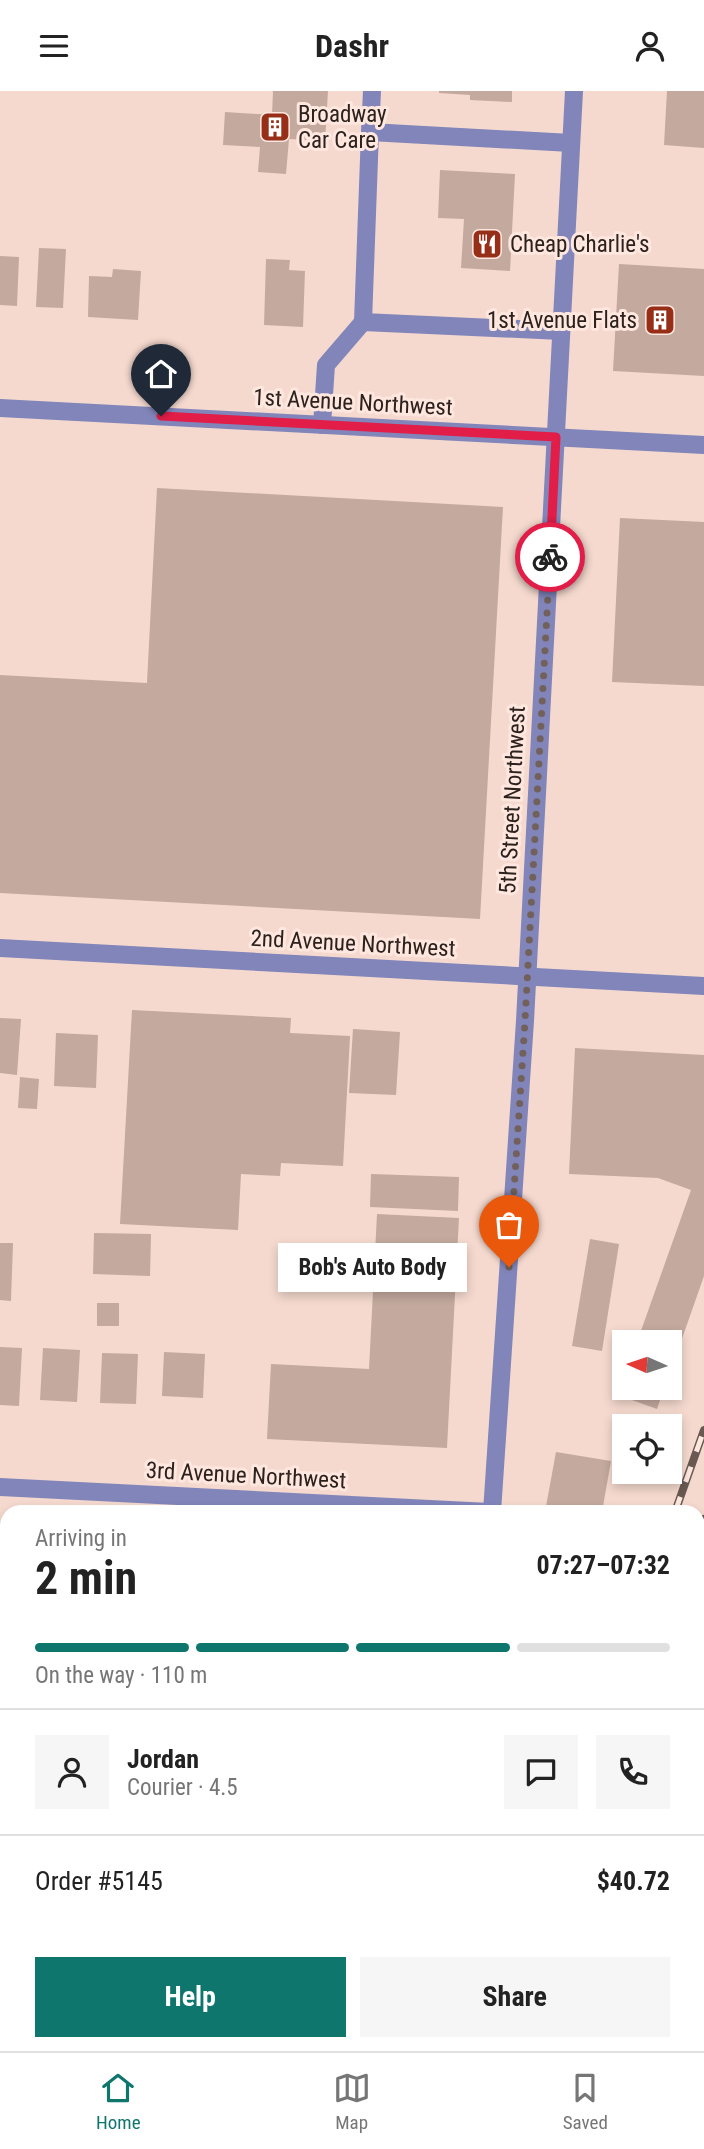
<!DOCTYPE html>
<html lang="en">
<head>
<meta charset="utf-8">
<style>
	:root { --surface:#fff; --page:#f6f6f6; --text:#222; --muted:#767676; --line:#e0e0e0; --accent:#0f766e }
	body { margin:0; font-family:"Roboto Condensed",sans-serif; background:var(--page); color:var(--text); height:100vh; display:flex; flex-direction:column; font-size:26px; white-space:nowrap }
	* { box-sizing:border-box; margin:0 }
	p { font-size:23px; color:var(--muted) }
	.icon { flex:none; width:38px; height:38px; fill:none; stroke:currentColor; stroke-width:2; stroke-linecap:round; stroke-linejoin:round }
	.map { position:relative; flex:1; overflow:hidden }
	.side { position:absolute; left:0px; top:1414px; width:705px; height:546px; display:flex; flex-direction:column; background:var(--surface); border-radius:21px 21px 0 0; box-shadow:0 4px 10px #0003 }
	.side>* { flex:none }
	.needle { width:46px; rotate:273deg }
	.buttons { position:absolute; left:612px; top:1239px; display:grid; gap:14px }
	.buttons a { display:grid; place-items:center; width:70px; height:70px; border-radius:0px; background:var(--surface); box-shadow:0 4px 10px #0003; font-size:35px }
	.pin { position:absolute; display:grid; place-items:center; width:60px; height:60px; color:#fff; margin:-72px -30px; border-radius:50% 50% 50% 0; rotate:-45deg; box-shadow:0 0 7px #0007 }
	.pin .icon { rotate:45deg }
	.courier { position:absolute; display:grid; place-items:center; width:70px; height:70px; margin:-35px; border:5px solid #e11d48; border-radius:50%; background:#fff; color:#222; box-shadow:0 2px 9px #0007 }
	.bubble { position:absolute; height:49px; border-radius:0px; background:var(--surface); box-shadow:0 4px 10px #0003; font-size:23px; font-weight:700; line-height:49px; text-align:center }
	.overview em { font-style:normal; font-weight:700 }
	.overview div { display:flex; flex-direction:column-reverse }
	.overview { display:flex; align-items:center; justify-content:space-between; height:119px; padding:0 35px }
	h1 { font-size:46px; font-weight:700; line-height:52px }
	.bar { display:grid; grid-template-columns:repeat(4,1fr); gap:10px 7px; align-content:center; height:84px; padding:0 35px }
	.bar i { height:9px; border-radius:5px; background:var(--line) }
	.bar .active { background:var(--accent) }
	.bar p { grid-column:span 4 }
	.line { display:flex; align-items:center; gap:18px; padding:0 35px; border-top:2px solid var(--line) }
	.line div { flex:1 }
	.round { display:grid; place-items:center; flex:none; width:74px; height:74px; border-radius:0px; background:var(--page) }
	.primary-button { display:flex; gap:14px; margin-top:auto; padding:14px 35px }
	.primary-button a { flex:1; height:80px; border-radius:0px; background:var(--accent); color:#fff; font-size:28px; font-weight:700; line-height:80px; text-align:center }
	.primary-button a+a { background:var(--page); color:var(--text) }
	header { display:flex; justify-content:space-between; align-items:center; height:91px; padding:0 35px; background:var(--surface); font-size:32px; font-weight:700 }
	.tab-bar { display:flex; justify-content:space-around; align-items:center; height:98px; border-top:2px solid var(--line); background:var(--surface); font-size:19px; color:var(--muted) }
	.tab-bar a { display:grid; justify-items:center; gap:4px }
	.tab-bar .active { color:var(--accent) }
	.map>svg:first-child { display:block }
	.building { fill:#c3a99e }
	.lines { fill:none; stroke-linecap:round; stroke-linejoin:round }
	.minor { stroke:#8185ba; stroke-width:18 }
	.major { stroke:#3b3493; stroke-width:18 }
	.rail-casing { stroke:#695952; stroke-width:8 }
	.rail { stroke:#fee7df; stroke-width:5; stroke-dasharray:16; stroke-linecap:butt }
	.done { stroke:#72615b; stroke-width:7; stroke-dasharray:0 12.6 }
	.route { stroke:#e11d48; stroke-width:9 }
	.labels { text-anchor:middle; stroke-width:6; stroke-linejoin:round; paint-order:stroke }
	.poi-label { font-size:23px; fill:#2c211d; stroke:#fee7df; text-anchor:start }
	.street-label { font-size:23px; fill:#2c211d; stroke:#fee7df }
</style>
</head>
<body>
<header><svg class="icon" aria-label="menu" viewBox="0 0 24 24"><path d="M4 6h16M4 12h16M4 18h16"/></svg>Dashr<svg class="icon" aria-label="person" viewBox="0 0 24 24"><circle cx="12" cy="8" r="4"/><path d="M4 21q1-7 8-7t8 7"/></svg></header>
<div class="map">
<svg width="704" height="1960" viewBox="0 0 704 1960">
	<rect width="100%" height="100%" fill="#f5d9ce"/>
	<g class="building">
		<polygon points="273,0 328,0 325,50 289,48 286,83 258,81 260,56 223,54 225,21 272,24"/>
		<polygon points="439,0 512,0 512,11 470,9 470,4 439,2"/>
		<polygon points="667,0 704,0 704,57 664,54"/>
		<polygon points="440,79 515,83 510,180 461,177 464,128 438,127"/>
		<polygon points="39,157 66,158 63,217 36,216"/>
		<polygon points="0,165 19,166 17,215 0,214"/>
		<polygon points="266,168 290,169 289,179 305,180 303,236 264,234"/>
		<polygon points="619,173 704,178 704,285 613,280"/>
		<polygon points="113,178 141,180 138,229 88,226 89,185 112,186"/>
		<polygon points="157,397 503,416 480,828 0,802 0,584 147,592"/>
		<polygon points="620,427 704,431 704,595 612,591"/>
		<polygon points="132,919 291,927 290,942 350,945 343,1075 281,1072 280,1085 241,1083 238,1139 120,1133"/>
		<polygon points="0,927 21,928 17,984 0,982"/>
		<polygon points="353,938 400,941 396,1004 349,1002"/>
		<polygon points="56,942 98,944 96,997 54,995"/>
		<polygon points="575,957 704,964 704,1185 671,1279 670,1251 637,1251 691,1099 658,1087 569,1083"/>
		<polygon points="20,986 39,988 37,1018 18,1017"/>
		<polygon points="371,1083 459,1086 458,1120 370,1116"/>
		<polygon points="377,1123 459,1127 447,1357 267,1348 271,1273 369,1278"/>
		<polygon points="94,1142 151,1143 150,1185 93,1183"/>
		<polygon points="590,1148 619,1153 602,1260 572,1255"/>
		<polygon points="0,1152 13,1152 11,1210 0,1209"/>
		<rect x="97" y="1212" width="22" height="23"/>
		<polygon points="0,1256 22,1257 19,1315 0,1314"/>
		<polygon points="43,1257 80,1259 77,1311 40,1309"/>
		<polygon points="164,1261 205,1263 203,1307 162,1305"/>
		<polygon points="102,1262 138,1263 136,1313 100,1312"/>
		<polygon points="625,1286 625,1297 664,1297 657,1318 618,1304"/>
		<polygon points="556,1361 611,1370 602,1421 545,1421"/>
		<polygon points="0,1579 3,1580 2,1598 0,1598"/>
		<rect x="0" y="1790" width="7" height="70"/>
		<polygon points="347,1953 385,1953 384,1958 347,1956"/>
	</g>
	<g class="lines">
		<g class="minor">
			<polyline points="372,0 370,41 571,52"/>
			<polyline points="370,41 363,231 561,240"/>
			<polyline points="0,317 704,354"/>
			<polyline points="322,334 326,274 363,231"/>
			<polyline points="0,857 704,895"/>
			<polyline points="0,1396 489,1421"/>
			<polyline points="492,1421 525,930 574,0"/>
			<polyline points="422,1953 423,1960"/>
		</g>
		<g class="major">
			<polyline points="0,1707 7,1708"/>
			<polyline points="698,1718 704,1718"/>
			<polyline points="698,1762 704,1762"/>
		</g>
		<g class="rail-casing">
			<g id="rail">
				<polyline points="675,1421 704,1339"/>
				<polyline points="698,1444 704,1428"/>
				<polyline points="483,1960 486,1953"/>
				<polyline points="513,1960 516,1953"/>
			</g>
		</g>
		<use href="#rail" class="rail"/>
	</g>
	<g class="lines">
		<polyline class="done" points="509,1176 525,930 550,466"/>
		<polyline class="route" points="161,325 556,346 550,466"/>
	</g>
	<defs>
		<g id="building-square" transform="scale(1.575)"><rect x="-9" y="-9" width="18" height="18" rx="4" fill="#972e18" stroke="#fee7df"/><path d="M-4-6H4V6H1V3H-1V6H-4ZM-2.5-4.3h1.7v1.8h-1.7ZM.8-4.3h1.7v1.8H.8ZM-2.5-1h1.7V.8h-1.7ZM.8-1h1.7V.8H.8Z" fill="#fff"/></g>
		<g id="restaurant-square" transform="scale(1.575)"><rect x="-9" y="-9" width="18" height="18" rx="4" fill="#972e18" stroke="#fee7df"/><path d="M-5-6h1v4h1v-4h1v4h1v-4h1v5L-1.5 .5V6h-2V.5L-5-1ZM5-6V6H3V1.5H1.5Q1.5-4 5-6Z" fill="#fff"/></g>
	</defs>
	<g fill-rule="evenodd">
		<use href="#building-square" x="275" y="36"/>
		<use href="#restaurant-square" x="487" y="153"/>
		<use href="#building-square" x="660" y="229"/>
	</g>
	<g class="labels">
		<g class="poi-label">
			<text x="298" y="31">Broadway<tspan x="298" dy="26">Car Care</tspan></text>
			<text x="510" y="161">Cheap Charlie's</text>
			<text x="637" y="237" text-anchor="end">1st Avenue Flats</text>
		</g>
		<g class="street-label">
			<text transform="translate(353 311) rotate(3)" y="8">1st Avenue Northwest</text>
			<text transform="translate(512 709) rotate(-87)" y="8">5th Street Northwest</text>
			<text transform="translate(353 852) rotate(3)" y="8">2nd Avenue Northwest</text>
			<text transform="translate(246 1384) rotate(3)" y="8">3rd Avenue Northwest</text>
		</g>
	</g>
</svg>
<div class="buttons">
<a><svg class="needle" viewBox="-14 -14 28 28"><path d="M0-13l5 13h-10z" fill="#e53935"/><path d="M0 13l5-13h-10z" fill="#767676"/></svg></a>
<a><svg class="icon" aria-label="locate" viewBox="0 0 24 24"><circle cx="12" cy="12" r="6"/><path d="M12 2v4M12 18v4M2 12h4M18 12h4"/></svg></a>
</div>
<div class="pin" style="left:509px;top:1176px;background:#ea580c"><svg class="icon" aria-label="bag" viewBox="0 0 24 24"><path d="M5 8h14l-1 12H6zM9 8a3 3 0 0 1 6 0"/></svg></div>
<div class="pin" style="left:161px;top:325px;background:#1f2937"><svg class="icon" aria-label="home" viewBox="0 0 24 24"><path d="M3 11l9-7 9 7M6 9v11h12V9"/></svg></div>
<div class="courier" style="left:550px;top:466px"><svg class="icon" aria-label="bike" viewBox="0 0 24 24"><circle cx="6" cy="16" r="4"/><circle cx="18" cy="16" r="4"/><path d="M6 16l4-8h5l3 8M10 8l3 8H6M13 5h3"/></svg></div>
<div class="bubble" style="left:278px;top:1152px;width:189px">Bob's Auto Body</div>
<section class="side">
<div class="overview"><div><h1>2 min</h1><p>Arriving in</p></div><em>07:27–07:32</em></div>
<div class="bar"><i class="active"></i><i class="active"></i><i class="active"></i><i></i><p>On the way · 110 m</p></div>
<div class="line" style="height:126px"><a class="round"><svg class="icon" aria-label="person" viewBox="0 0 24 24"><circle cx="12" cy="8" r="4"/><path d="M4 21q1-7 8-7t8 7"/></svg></a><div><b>Jordan</b><p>Courier · 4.5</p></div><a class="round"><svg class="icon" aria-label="chat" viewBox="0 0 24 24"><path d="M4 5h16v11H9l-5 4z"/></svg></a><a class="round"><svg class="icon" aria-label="phone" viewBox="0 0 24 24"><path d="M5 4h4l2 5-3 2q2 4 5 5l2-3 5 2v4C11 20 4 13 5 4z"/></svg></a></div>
<div class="line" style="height:91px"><div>Order #5145</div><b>$40.72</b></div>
<div class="primary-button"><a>Help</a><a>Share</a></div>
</section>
</div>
<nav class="tab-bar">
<a class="active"><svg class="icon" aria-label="home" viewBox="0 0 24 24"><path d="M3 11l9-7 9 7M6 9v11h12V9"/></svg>Home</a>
<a><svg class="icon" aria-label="map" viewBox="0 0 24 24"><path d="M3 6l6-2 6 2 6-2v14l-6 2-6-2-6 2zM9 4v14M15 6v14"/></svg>Map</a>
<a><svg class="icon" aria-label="saved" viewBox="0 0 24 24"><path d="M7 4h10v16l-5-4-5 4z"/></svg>Saved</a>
</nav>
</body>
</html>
